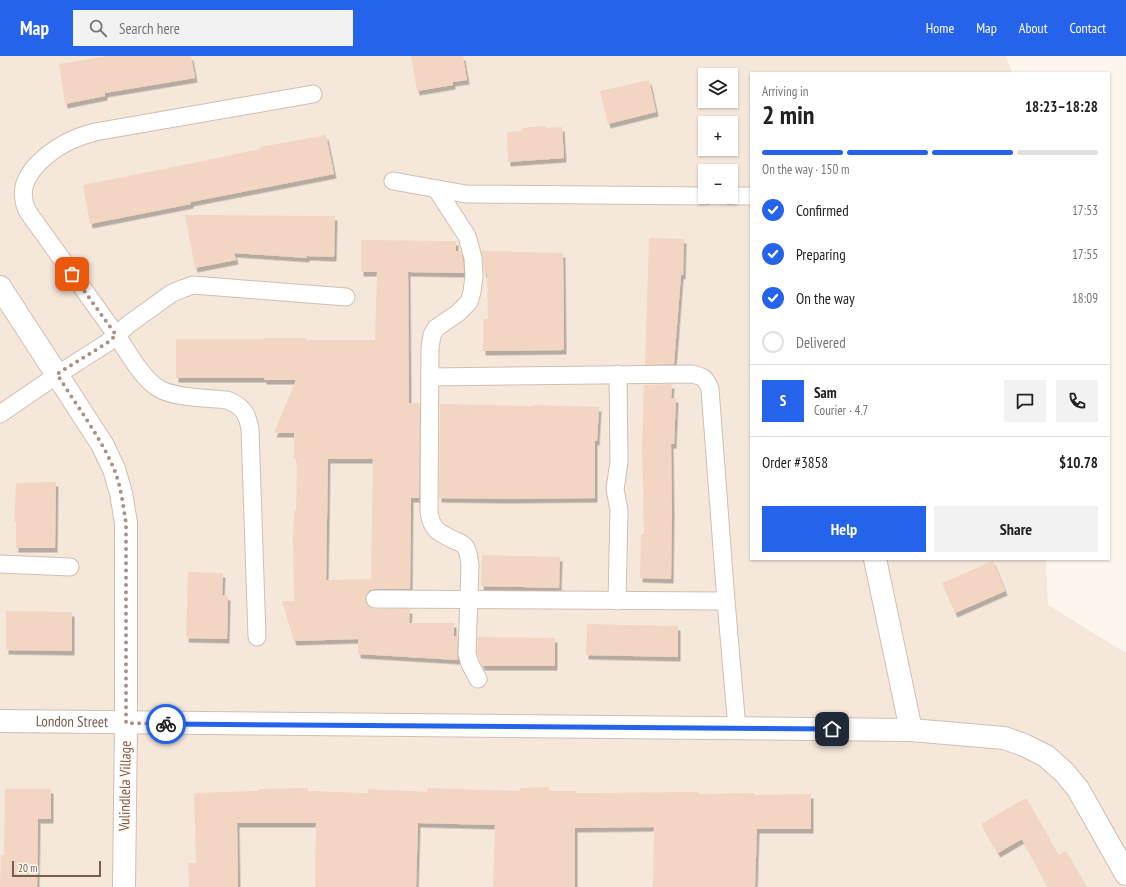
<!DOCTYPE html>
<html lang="en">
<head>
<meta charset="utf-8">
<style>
	:root { --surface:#fff; --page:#f2f2f2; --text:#202124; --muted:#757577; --line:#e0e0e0; --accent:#2563eb }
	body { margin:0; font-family:"PT Sans Narrow",sans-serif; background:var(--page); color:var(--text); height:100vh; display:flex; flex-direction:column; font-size:15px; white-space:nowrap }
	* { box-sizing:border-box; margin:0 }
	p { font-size:13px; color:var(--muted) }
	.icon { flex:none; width:22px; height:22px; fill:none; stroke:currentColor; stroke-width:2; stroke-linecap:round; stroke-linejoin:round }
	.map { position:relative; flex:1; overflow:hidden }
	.details { position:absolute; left:750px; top:16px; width:360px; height:488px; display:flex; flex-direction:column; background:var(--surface); border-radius:0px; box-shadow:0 1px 3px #0004 }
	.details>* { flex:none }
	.fabs { position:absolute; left:698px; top:12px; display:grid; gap:8px }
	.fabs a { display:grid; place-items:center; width:40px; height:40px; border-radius:0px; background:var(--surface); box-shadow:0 1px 3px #0004; font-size:20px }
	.scale { position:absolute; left:12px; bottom:10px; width:89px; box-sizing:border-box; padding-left:4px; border:2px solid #7a5c4d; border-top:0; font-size:11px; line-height:14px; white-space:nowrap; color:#7a5c4d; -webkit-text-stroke:3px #fffaf3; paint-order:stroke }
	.pin { position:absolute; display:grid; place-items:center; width:34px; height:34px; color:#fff; margin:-17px; border-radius:8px; box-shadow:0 2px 6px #0006 }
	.courier { position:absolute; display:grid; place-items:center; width:40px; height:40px; margin:-20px; border:3px solid #2563eb; border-radius:50%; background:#fff; color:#222; box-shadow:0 1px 5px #0007 }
	.head em { font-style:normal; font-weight:700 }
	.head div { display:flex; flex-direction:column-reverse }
	.head { display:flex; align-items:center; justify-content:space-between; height:68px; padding:0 12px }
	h1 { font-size:26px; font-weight:700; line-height:30px }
	.bar { display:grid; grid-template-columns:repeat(4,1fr); gap:6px 4px; align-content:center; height:48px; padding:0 12px }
	.bar i { height:5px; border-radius:3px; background:var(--line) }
	.bar .active { background:var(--accent) }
	.bar p { grid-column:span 4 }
	.line { display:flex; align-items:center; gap:10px; padding:0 12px; border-top:1px solid var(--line) }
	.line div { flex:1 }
	.round { display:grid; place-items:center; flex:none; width:42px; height:42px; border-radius:0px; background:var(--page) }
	ol { padding:0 12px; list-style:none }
	li { display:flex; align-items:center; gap:12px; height:44px }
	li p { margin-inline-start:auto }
	li .icon { padding:4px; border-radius:50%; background:var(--accent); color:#fff; stroke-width:4 }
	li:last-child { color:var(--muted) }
	li i { width:22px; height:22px; border:2px solid var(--line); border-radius:50% }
	.cta { display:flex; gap:8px; margin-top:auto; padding:8px 12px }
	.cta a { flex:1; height:46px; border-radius:0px; background:var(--accent); color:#fff; font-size:16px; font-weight:700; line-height:46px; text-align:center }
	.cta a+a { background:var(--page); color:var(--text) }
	header { display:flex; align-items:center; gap:24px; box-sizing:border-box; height:56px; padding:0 20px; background:var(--accent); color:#fff }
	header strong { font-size:19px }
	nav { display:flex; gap:22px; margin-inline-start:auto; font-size:14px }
	.search { width:280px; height:36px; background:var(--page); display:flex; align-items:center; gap:10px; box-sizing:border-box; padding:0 14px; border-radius:0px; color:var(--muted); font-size:15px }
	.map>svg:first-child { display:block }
	.residential { fill:#f5e8da; fill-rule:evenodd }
	.building { fill:#f3d5c3; fill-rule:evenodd; filter:url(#shadow) }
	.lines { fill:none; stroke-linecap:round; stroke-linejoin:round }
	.lane-casing { stroke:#d1beb0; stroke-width:19 }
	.street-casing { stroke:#d1beb0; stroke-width:24 }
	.lane { stroke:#fff; stroke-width:17 }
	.street { stroke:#fff; stroke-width:22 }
	.done { stroke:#a89285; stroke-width:4; stroke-dasharray:0 7.2 }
	.route { stroke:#2563eb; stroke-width:5 }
	.labels { text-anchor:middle; stroke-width:3; stroke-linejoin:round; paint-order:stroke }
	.street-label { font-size:15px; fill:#7a5c4d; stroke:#fffaf3 }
</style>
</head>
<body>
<header>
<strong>Map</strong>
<div class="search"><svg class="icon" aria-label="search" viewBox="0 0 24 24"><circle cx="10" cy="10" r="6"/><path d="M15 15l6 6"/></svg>Search here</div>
<nav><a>Home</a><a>Map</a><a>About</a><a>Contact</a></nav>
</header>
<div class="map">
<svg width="1126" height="831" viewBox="0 0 1126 831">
	<defs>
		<filter id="shadow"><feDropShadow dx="2.5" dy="4.5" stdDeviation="0" flood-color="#0004"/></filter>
	</defs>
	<rect width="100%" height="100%" fill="#fdf6ec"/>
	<path class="residential" d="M0 0H1006L1012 17H751V503H1046L1048 549 1126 597V831H0ZM705 19H731V45H705ZM705 67H731V93H705ZM705 115H731V141H705Z"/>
	<g class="building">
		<polygon points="107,0 191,0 195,22 105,37 105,40 65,48 59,8"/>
		<polygon points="411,0 463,0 467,24 453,26 453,29 417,35"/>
		<polygon points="649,24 656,56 608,68 600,35"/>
		<polygon points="545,70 546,72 562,71 564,102 508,106 507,76 522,75 522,72"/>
		<polygon points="326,79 334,118 191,146 191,148 90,168 83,129 198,106 260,93 260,91"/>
		<polygon points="185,159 335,160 334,201 307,200 307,202 234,197 236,204 195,212"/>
		<polygon points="649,182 684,183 683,219 681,219 674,308 645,309"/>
		<path d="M361 184 456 185V195H461L463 204 464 217 408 216 409 347H420L419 442H411L410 533H375L370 534 367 538 365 543 367 548 370 551 375 553H410L409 567H454V580L458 581 457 598 458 604 358 598V583L294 585 282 545H294L293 484 294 455H296L297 403H294V377H274L296 324H264V322H176V283H264V282H306V284H375L377 216H361ZM328 403H373L371 523 326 524Z"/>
		<polygon points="481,195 513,195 513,196 563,197 564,294 483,295 483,263 488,263 487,217 484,217 483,201"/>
		<polygon points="672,328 671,342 676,342 674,388 671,388 672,454 671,523 640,522 641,478 644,478 642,390 644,329"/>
		<polygon points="440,348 533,350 533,349 599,351 597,385 595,385 595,442 507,443 439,442"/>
		<polygon points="56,426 55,492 16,492 16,466 14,466 16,427"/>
		<polygon points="482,499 560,501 559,532 481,530"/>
		<polygon points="993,505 1005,535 955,557 942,527"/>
		<polygon points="188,516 223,517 222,539 228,540 227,583 186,582"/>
		<polygon points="6,555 72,556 72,595 6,594"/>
		<polygon points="587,568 678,570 678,601 586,599"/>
		<polygon points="478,581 555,582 555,610 482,610 477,597"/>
		<polygon points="549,731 549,735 575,735 575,737 699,736 699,738 755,737 755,739 811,738 811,773 757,773 755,831 653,831 654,771 575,772 575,831 493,831 495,769 418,767 416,831 315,831 316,767 237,767 238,831 189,831 188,807 196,807 194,737 258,735 258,733 308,732 308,735 368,737 368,733 427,736 428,732 520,735 520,732"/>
		<polygon points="5,733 51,733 51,763 38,763 37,831 0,831 1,799 4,799"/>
		<polygon points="1026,742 1058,799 1066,795 1086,831 1048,831 1022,783 998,797 981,768"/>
	</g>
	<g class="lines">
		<g class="lane-casing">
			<g id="lane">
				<polyline points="393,125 466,138 705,140"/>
				<path d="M437 134 467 180 473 202 474 220 472 236 469 246 458 257 436 272 432 279 430 292 429 455C431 474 439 477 456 485 459 486 464 488 466 492 469 497 469 504 470 510L467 598 470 608 478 623"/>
				<polyline points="731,140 751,140"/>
				<path d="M430 321 691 318C703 320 706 322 710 333L726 545 737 672"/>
				<polyline points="0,358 57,319 107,287 129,268 172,237 182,233 193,229 346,241"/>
				<polyline points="0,508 70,511"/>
				<polyline points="375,543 726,545"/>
				<polyline points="617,545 619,454 615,433 619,406 618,318"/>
				<path d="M257 581 250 373C247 356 242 350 227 344 208 342 173 342 158 332 141 321 128 296 117 280 87 238 57 197 28 156 26 152 24 148 24 144 18 117 53 92 74 83 81 80 88 78 95 76L313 38"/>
			</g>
		</g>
		<g class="street-casing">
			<g id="street">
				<polyline points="0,231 102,388 114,413 121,437 126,467 126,667 124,831"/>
				<polyline points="875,503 911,674"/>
				<path id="s1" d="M0 665 911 674 1004 682 1024 689 1046 700 1064 716 1078 733 1126 818"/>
			</g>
		</g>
		<use href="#lane" class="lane"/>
		<use href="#street" class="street"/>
	</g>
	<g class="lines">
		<path class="done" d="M72 218 116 279 107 287 57 318C76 349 100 380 114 413 121 430 123 449 126 467V667L166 668"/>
		<polyline class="route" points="166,668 832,673"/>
	</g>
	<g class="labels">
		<g class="street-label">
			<text dy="5" stroke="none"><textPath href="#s1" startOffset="72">London Street</textPath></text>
			<text transform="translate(125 730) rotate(-89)" y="5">Vulindlela Village</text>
		</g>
	</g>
</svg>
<div class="fabs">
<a><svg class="icon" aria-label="layers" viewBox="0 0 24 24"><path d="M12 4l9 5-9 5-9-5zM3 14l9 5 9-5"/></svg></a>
<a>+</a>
<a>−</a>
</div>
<div class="scale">20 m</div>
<div class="pin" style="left:72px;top:218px;background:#ea580c"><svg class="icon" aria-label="bag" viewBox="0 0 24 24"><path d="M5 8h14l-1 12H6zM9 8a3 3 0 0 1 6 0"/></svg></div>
<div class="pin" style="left:832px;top:673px;background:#1f2937"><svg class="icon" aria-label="home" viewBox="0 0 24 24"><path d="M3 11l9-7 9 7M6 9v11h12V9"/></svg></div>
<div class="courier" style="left:166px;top:668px"><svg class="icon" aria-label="bike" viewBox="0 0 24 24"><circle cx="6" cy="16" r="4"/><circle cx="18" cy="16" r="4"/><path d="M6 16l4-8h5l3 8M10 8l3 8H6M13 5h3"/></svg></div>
<section class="details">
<div class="head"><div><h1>2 min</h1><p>Arriving in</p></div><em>18:23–18:28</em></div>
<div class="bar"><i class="active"></i><i class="active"></i><i class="active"></i><i></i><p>On the way · 150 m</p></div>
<ol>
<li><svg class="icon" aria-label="check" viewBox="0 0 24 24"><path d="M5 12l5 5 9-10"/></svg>Confirmed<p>17:53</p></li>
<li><svg class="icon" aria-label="check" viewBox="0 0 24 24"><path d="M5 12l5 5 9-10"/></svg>Preparing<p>17:55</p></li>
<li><svg class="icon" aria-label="check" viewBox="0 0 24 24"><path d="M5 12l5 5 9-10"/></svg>On the way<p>18:09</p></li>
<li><i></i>Delivered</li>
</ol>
<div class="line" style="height:72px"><b class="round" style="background:var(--accent);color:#fff">S</b><div><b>Sam</b><p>Courier · 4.7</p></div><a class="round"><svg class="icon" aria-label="chat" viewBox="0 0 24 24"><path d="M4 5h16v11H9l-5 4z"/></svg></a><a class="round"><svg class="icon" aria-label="phone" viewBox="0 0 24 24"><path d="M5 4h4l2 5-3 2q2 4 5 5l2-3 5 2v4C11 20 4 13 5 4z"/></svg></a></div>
<div class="line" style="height:52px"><div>Order #3858</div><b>$10.78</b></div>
<div class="cta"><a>Help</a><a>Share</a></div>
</section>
</div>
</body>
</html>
